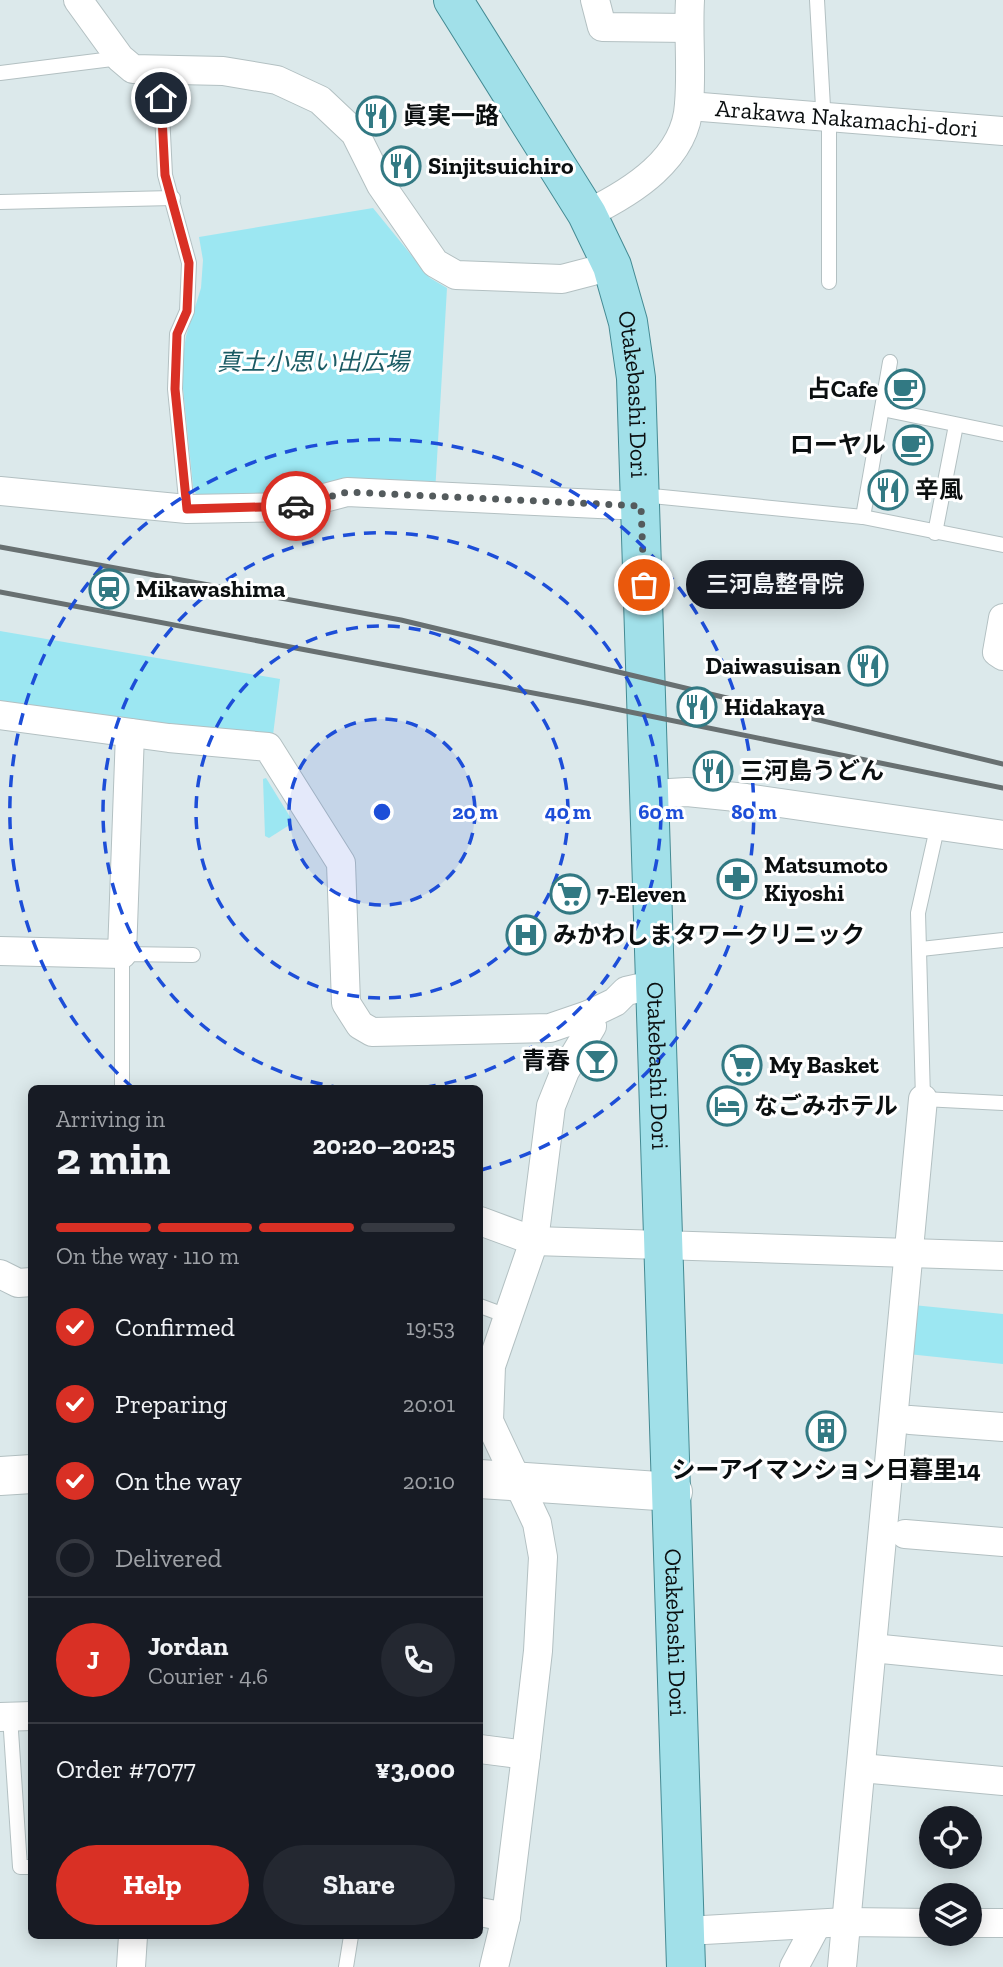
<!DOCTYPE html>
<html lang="en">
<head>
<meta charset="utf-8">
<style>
	:root { --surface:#171b24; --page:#242831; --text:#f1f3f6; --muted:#9ea1a6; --line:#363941; --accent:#d93025 }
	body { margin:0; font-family:"Zilla Slab","Noto Sans JP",serif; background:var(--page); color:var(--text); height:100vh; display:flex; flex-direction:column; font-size:26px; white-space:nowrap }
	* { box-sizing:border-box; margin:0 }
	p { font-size:23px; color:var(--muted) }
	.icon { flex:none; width:38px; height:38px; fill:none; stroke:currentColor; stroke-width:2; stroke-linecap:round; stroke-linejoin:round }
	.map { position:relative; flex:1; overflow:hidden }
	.side { position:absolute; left:28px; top:1085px; width:455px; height:854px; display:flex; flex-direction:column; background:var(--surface); border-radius:10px; box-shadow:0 4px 18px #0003 }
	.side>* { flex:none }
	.controls { position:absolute; left:919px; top:1806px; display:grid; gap:14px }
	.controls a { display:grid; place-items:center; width:63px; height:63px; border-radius:50%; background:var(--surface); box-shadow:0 4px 18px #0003; font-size:35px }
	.pin { position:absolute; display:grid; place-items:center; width:60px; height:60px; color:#fff; margin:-30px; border:4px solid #fff; border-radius:50%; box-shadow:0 2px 7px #0007 }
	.courier { position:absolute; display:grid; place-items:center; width:70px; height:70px; margin:-35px; border:5px solid #d93025; border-radius:50%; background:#fff; color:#222; box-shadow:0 2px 9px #0007 }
	.bubble { position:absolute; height:49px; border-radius:24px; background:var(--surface); box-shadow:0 4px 18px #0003; font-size:23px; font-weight:700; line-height:49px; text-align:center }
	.summary em { font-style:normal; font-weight:700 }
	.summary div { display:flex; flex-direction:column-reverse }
	.summary { display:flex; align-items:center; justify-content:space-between; height:119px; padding:0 28px }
	h1 { font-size:46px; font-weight:700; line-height:52px }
	.bar { display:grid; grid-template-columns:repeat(4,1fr); gap:10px 7px; align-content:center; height:84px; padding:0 28px }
	.bar i { height:9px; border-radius:5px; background:var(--line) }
	.bar .active { background:var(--accent) }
	.bar p { grid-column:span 4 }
	.line { display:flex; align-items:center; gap:18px; padding:0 28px; border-top:2px solid var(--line) }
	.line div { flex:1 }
	.round { display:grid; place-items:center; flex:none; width:74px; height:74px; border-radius:37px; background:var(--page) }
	ol { padding:0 28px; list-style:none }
	li { display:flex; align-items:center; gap:21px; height:77px }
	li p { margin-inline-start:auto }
	li .icon { padding:7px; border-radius:50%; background:var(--accent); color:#fff; stroke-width:4 }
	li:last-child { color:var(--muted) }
	li i { width:38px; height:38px; border:4px solid var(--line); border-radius:50% }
	.button { display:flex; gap:14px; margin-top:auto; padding:14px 28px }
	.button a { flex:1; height:80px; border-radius:42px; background:var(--accent); color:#fff; font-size:28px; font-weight:700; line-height:80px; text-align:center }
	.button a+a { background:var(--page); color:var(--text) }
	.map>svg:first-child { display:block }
	.green { fill:#9ce7f2 }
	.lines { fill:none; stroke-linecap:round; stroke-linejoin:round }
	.lane-casing { stroke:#b3c0c2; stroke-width:16 }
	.street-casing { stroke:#b3c0c2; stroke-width:30 }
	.secondary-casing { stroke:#b3c0c2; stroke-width:40 }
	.primary-casing { stroke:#448a93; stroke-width:40 }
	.lane { stroke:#fff; stroke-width:14 }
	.street { stroke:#fff; stroke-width:28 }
	.secondary { stroke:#fff; stroke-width:38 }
	.primary { stroke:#a1e0e9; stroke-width:38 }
	.rail { stroke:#687071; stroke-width:5 }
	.done { stroke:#545b5d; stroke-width:7; stroke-dasharray:0 12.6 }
	.route { stroke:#d93025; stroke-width:9 }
	.ring { fill:none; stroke:#1d4ed8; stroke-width:3.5; stroke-dasharray:12 9 }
	.labels { text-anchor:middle; stroke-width:6; stroke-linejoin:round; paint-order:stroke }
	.poi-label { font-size:24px; font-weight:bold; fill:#0b0f10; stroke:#fff; text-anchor:start }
	.street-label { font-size:24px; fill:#0b0f10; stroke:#fff }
	.park-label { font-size:24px; font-style:italic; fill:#1b5b64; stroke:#fff }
	.centre { fill:#1d4ed8; stroke:#fff; stroke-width:3.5 }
	.ring-label { font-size:21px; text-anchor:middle; font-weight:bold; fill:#1d4ed8; stroke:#fff; stroke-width:6; stroke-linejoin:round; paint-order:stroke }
</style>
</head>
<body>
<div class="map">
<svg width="1003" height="1967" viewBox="0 0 1003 1967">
	<rect width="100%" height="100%" fill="#dce9eb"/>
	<g class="green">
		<polygon points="373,208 430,278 447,288 435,493 199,503 193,486 181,369 186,336 201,288 203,260 199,237"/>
		<polygon points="0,631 280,679 273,735 184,731 0,705"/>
		<polygon points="266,778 292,820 291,824 269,838 265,836 263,779"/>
		<polygon points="913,1305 1003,1314 1003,1364 908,1354"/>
	</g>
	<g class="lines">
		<g class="lane-casing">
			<g id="lane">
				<polyline points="817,0 823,107 829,124 829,282"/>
				<polyline points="160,72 165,175 189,263 187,311 177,334 175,389 187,509"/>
				<polyline points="0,73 120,58"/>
				<polyline points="0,202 173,198"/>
				<polyline points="882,409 1003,434"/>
				<polyline points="642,495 863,517 1003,545"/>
				<polyline points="863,517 890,362"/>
				<polyline points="935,533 956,425"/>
				<polyline points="938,824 918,913 923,1099 1003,1103"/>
				<polyline points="921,949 1003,940"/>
				<polyline points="122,1088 122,954 193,955"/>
				<polyline points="480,1306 507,1316"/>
				<polyline points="10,1716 20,1867 32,1867"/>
				<polyline points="346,1967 351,1936"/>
			</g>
		</g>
		<g class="street-casing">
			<g id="street">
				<polyline points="78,0 120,58 133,69 223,71 277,80 320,100 355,133 381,185 435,263 456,275 562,279 612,266"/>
				<polyline points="595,0 602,27 689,28"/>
				<path id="s1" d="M689 106 1003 131"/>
				<path d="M587 214C632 192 686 159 689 104 692 69 688 35 690 0"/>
				<polyline points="0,491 187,509 290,507 347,492 641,506"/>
				<polyline points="1003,618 997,652 1003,656"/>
				<polyline points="0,715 169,738 268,747 341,863 346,1003 360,1025 372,1032 550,1028 588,1015"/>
				<polyline points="652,794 687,792 746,798 1003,835"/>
				<polyline points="0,951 122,954 130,733"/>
				<polyline points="480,1221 534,1241 1003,1256"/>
				<polyline points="0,1274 18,1283 32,1282"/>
				<polyline points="910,1420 1003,1427"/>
				<polyline points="905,1534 1003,1542"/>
				<polyline points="872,1648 1003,1661"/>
				<polyline points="0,1717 32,1716"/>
				<polyline points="480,1749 526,1755"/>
				<polyline points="861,1768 1003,1781"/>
				<polyline points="480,1912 506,1917"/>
				<polyline points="970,1923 1003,1923"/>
				<polyline points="686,1931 846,1922 931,1923"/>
				<polyline points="131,1967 133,1936"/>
				<polyline points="494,1967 506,1917 526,1755 538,1651 543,1557 537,1523 489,1421 491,1366 534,1241 551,1106 565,1071 592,1026 588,1015 615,1002 626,991 657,984"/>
				<polyline points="794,1967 817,1924"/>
				<polyline points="842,1967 923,1099"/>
			</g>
		</g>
		<g class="secondary-casing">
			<g id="secondary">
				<polyline points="0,1476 32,1474"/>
				<polyline points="480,1479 673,1492"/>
			</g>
		</g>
		<g class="primary-casing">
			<g id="primary">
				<path id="s2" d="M453 0 587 214 612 266 628 322 636 378 686 1967"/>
			</g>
		</g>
		<use href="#lane" class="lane"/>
		<use href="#street" class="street"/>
		<use href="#secondary" class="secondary"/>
		<use href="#primary" class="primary"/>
		<g class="rail">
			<polyline points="0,547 401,620 1003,764"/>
			<polyline points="0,592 581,702 1003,788"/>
		</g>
	</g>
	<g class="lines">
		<polyline class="done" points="296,506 347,492 641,506 644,585"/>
		<polyline class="route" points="161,98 165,175 189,263 187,311 177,334 175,389 187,509 296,506"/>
	</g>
	<circle cx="382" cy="812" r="93" fill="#1d4ed8" fill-opacity=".12"/>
	<g class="ring">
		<circle cx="382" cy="812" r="93"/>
		<circle cx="382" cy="812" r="186"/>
		<path d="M343 1088A279 279 0 1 1 421 1088"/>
		<path d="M133 1088A372 372 0 1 1 481 1170"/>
	</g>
	<defs>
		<g id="restaurant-ring" transform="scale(2.0125)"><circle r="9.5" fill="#fff" stroke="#327983" stroke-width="1.5"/><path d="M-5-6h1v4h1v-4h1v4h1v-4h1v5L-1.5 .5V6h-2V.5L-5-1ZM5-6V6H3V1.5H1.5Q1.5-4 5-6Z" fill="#327983"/></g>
		<g id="cafe-ring" transform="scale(2.0125)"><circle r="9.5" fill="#fff" stroke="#327983" stroke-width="1.5"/><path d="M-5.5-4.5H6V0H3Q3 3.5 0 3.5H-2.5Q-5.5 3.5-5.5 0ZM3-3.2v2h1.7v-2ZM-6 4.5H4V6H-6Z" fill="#327983"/></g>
		<g id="station-ring" transform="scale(2.0125)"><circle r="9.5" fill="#fff" stroke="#327983" stroke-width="1.5"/><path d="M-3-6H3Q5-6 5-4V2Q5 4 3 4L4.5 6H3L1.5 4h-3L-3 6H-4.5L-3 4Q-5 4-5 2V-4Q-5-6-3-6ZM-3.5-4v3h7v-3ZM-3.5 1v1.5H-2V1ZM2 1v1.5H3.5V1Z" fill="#327983"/></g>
		<g id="pharmacy-ring" transform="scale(2.0125)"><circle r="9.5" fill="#fff" stroke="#327983" stroke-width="1.5"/><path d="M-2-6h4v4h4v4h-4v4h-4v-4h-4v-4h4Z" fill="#327983"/></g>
		<g id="supermarket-ring" transform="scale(2.0125)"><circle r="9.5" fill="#fff" stroke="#327983" stroke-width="1.5"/><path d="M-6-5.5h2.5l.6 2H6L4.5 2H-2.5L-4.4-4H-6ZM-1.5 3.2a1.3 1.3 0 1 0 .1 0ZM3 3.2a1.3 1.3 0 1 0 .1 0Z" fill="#327983"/></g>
		<g id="hospital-ring" transform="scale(2.0125)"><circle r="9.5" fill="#fff" stroke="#327983" stroke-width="1.5"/><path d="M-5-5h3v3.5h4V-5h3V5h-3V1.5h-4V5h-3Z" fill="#327983"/></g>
		<g id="bar-ring" transform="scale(2.0125)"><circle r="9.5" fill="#fff" stroke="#327983" stroke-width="1.5"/><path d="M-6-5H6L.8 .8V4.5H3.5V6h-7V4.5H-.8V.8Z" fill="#327983"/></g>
		<g id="hotel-ring" transform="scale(2.0125)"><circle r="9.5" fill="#fff" stroke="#327983" stroke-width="1.5"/><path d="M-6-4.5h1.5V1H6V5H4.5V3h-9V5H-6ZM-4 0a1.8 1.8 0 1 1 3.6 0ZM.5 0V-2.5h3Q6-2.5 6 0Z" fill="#327983"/></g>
		<g id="building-ring" transform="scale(2.0125)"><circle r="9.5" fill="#fff" stroke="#327983" stroke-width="1.5"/><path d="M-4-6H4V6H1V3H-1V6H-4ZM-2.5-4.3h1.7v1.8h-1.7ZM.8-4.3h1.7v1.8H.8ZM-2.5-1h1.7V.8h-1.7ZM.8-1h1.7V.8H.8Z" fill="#327983"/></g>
	</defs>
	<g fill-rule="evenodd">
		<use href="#restaurant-ring" x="376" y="116"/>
		<use href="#restaurant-ring" x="401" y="166"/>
		<use href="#cafe-ring" x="905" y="389"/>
		<use href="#cafe-ring" x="913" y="445"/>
		<use href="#restaurant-ring" x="888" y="490"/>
		<use href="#station-ring" x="109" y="589"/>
		<use href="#restaurant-ring" x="868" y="666"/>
		<use href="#restaurant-ring" x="697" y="707"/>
		<use href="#restaurant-ring" x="713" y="771"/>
		<use href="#pharmacy-ring" x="737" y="879"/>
		<use href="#supermarket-ring" x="570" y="894"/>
		<use href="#hospital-ring" x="526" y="935"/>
		<use href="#bar-ring" x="597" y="1061"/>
		<use href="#supermarket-ring" x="742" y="1065"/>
		<use href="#hotel-ring" x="727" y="1106"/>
		<use href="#building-ring" x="826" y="1431"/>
	</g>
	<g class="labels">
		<g class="poi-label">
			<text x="403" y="124">眞実一路</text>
			<text x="428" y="174">Sinjitsuichiro</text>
			<text x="878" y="397" text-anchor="end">占Cafe</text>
			<text x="886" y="453" text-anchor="end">ローヤル</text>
			<text x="915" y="498">辛風</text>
			<text x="136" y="597">Mikawashima</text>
			<text x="841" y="674" text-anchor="end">Daiwasuisan</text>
			<text x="724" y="715">Hidakaya</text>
			<text x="740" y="779">三河島うどん</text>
			<text x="764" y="873">Matsumoto<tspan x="764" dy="28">Kiyoshi</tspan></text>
			<text x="597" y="902">7-Eleven</text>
			<text x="553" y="943">みかわしまタワークリニック</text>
			<text x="570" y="1069" text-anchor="end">青春</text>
			<text x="769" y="1073">My Basket</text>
			<text x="754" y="1114">なごみホテル</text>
			<text x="826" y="1478" text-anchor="middle">シーアイマンション日暮里14</text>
		</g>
		<g class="street-label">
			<text dy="8" stroke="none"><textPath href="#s1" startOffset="158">Arakawa Nakamachi-dori</textPath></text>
			<text dy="8" stroke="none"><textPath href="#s2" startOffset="441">Otakebashi Dori</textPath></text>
			<text dy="8" stroke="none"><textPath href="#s2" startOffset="1113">Otakebashi Dori</textPath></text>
			<text dy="8" stroke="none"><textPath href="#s2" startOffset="1680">Otakebashi Dori</textPath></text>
		</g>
		<g class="park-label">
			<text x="313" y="370">真土小思い出広場</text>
		</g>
	</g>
	<circle cx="382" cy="812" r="10" class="centre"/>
	<g class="ring-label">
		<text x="475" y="819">20 m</text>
		<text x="568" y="819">40 m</text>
		<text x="661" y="819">60 m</text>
		<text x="754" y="819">80 m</text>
	</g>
</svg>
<div class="controls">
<a><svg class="icon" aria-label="locate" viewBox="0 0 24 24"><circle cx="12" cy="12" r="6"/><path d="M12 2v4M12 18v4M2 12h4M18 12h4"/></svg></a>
<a><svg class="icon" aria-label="layers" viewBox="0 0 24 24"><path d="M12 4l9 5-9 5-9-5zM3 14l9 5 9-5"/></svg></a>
</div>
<div class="pin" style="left:644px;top:585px;background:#ea580c"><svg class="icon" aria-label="bag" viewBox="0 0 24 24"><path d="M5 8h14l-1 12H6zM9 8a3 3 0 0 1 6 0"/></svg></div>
<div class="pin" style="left:161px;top:98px;background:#1f2937"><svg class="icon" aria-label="home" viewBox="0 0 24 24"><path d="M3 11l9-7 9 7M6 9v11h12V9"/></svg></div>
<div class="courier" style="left:296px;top:506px"><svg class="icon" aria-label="car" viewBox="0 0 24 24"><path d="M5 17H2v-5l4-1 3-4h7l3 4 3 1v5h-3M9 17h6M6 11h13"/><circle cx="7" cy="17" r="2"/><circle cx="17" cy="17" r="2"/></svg></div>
<div class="bubble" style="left:686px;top:560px;width:178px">三河島整骨院</div>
<section class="side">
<div class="summary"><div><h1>2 min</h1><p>Arriving in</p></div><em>20:20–20:25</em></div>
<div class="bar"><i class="active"></i><i class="active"></i><i class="active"></i><i></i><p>On the way · 110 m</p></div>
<ol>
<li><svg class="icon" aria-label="check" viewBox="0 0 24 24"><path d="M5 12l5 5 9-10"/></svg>Confirmed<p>19:53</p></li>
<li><svg class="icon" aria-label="check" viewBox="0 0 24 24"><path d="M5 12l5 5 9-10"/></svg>Preparing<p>20:01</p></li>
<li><svg class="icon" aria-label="check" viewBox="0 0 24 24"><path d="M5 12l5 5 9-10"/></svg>On the way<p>20:10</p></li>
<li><i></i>Delivered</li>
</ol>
<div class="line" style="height:126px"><b class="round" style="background:var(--accent);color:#fff">J</b><div><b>Jordan</b><p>Courier · 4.6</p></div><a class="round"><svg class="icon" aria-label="phone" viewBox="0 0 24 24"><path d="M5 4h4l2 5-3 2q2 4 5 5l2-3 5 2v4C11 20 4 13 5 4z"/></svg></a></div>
<div class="line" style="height:91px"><div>Order #7077</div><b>¥3,000</b></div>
<div class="button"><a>Help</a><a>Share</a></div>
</section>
</div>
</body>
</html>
